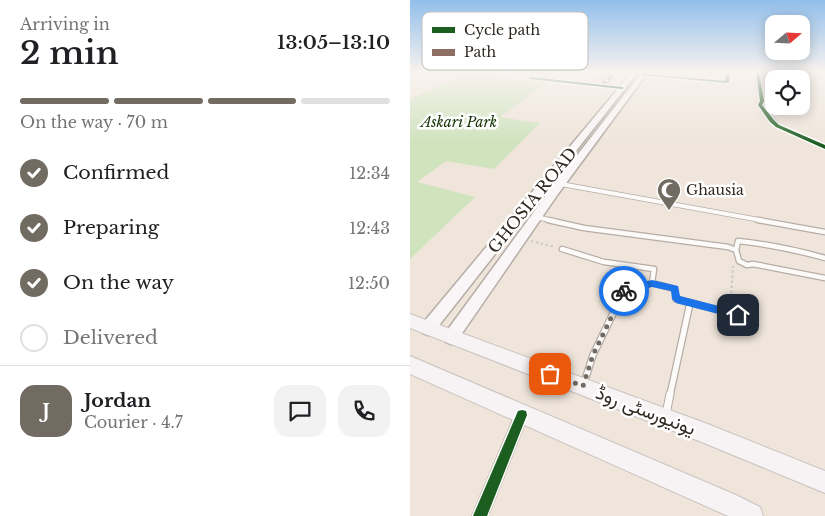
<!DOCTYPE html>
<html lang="en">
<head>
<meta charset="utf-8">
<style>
	:root { --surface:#fff; --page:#f2f2f2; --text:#202124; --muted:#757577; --line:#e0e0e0; --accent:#726b62 }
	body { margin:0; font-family:"Libre Baskerville",Vazirmatn,serif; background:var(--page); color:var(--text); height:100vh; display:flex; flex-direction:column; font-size:19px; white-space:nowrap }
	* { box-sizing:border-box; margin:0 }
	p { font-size:16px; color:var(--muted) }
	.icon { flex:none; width:28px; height:28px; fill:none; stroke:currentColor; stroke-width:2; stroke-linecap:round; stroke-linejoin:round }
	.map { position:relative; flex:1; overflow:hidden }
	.panel { display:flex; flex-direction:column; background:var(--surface); width:410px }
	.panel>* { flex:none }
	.needle { width:32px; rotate:71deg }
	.fabs { position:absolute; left:355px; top:15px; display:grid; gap:10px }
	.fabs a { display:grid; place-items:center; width:45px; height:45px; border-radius:10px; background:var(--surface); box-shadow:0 2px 12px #0003; font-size:25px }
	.pin { position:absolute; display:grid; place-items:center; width:42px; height:42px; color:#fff; margin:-21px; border-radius:10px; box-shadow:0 2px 8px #0006 }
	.courier { position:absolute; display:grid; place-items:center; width:50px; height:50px; margin:-25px; border:4px solid #1a73e8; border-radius:50%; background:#fff; color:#222; box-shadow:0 1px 6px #0007 }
	.head em { font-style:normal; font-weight:600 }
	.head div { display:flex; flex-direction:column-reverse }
	.head { display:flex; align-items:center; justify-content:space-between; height:85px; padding:0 20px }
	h1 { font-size:32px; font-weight:600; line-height:38px }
	.bar { display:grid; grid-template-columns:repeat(4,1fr); gap:8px 5px; align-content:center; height:60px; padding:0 20px }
	.bar i { height:6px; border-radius:4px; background:var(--line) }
	.bar .active { background:var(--accent) }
	.bar p { grid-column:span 4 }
	.line { display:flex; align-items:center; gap:12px; padding:0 20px; border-top:1px solid var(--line) }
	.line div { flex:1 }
	.round { display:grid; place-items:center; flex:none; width:52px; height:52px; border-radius:15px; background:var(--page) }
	ol { padding:0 20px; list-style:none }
	li { display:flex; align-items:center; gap:15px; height:55px }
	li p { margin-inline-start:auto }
	li .icon { padding:5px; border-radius:50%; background:var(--accent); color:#fff; stroke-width:4 }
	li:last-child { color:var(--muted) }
	li i { width:28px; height:28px; border:2px solid var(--line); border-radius:50% }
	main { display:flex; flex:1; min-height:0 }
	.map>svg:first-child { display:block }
	.green { fill:#cfe3bd }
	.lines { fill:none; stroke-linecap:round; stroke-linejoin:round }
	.service-far4-casing { stroke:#b5ada6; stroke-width:4 }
	.service-far3-casing { stroke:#b5ada6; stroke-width:5.5 }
	.service-far2-casing { stroke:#b5ada6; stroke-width:7 }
	.service-far1-casing { stroke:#b5ada6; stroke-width:8 }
	.service-casing { stroke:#b5ada6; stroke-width:9 }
	.minor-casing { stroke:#b5ada6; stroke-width:2 }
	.secondary-casing { stroke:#b5ada6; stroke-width:3 }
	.primary-casing { stroke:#c8c3be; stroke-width:2 }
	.path-far1 { stroke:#ccc9c6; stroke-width:2; stroke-dasharray:2.5 2.5; stroke-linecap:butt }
	.path { stroke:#ccc9c6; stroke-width:2.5; stroke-dasharray:3 3; stroke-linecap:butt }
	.service-far4 { stroke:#fdfbfa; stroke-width:2.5 }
	.service-far3 { stroke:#fdfbfa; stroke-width:4 }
	.service-far2 { stroke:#fdfbfa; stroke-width:4.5 }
	.service-far1 { stroke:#fdfbfa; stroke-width:5.5 }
	.service { stroke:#fdfbfa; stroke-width:7 }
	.minor { fill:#fdfbfa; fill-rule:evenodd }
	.secondary { fill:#faf6f7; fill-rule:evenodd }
	.primary { fill:#f7f2f4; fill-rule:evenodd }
	.quiet { stroke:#8d6e63; stroke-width:3; stroke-dasharray:6 3; stroke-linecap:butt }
	.cycleway-casing { stroke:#fff; stroke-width:3 }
	.cycleway { fill:#1b5e20; fill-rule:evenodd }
	.route { fill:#1a73e8 }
	.done { stroke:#726b62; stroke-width:5; stroke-dasharray:0 9 }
	.labels { text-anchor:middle; stroke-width:5; stroke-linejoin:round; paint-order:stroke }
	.far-park-label { font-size:14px; font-style:italic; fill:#143403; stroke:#fff }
	.far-poi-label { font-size:14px; fill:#2f2921; stroke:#fff; text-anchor:start }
	.street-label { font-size:16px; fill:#2f2921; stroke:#fff }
	.near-street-label { font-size:19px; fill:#2f2921; stroke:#fff }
	.key { fill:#fff; stroke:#c1bfbc; stroke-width:1 }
	.key-label { font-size:14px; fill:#2f2921 }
</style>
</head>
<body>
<main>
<section class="panel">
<div class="head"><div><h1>2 min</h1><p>Arriving in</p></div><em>13:05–13:10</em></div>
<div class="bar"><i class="active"></i><i class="active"></i><i class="active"></i><i></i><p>On the way · 70 m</p></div>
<ol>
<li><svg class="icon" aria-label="check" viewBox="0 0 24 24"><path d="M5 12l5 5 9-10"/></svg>Confirmed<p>12:34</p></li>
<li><svg class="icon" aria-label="check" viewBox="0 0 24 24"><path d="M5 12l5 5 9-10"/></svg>Preparing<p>12:43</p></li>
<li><svg class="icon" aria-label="check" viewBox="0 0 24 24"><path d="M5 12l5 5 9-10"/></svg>On the way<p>12:50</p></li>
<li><i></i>Delivered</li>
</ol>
<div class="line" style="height:90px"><b class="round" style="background:var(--accent);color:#fff">J</b><div><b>Jordan</b><p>Courier · 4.7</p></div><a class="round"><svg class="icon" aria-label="chat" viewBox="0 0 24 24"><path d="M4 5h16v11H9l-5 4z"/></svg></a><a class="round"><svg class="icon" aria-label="phone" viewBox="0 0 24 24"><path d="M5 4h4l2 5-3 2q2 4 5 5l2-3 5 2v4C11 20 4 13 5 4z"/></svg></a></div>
</section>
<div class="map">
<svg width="415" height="516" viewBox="0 0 415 516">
	<rect width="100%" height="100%" fill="#efe5db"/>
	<polygon class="green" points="62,75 136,83 90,117 130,123 84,169 36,161 7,182 65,197 0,259 0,99 43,79"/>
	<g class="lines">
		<g class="service-far4-casing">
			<polyline id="service-far4" points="44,72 50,72"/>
		</g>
		<g class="service-far3-casing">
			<g id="service-far3">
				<polyline points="151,184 355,221"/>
				<polyline points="126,217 144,221"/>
			</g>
		</g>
		<g class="service-far2-casing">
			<g id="service-far2">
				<polyline points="138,220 174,228 318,247 326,250 329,261 337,265 343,264 415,278"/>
				<polyline points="348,220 415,232"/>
				<polyline points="152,249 194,262 244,269 242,283"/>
				<path d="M326 250 328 241C358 244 386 250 415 258"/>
				<polyline points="211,298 214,291 242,283 265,289 266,298"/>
			</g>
		</g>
		<g class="service-far1-casing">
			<g id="service-far1">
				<polyline points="266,297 266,299 328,315"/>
				<polyline points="174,383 183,355 211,297"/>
				<polyline points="260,395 280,303"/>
			</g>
		</g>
		<g class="service-casing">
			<polyline id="service" points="256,414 260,394"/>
		</g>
		<g class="minor-casing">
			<g id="minor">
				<polygon points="187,72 191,72 179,83 191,84 203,72 207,72 195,85 214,88 212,89 119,78 121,77 174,83"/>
				<polygon points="316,72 320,72 319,82 317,83 231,75 233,74 315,81"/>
				<polygon points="328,72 349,72 354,101 352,105 370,125 415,145 415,149 366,127 348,105 350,101 345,74"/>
				<polygon points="112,409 117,410 118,415 78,516 62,516 107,410"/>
			</g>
		</g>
		<g class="secondary-casing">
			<g id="secondary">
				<polygon points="222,72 228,72 23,333 18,335 13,333 10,328 13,323"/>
				<polygon points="232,72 238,72 148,194 46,342 41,344 36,342 33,337 36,332 140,190"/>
			</g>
		</g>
		<g class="primary-casing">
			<g id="primary">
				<polygon points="0,314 295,423 415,471 415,493 294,443 0,328"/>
				<polygon points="0,356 326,495 350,507 353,516 318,516 0,374"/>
			</g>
		</g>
		<g class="path-far1">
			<polyline points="121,241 145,247"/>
			<polyline points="321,298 323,266"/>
		</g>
		<polyline class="path" points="321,305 321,297"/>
		<use href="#service-far4" class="service-far4"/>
		<use href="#service-far3" class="service-far3"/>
		<use href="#service-far2" class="service-far2"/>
		<use href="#service-far1" class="service-far1"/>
		<use href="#service" class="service"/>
		<use href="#minor" class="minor"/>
		<use href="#secondary" class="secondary"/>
		<use href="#primary" class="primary"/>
		<polyline class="quiet" points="192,86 205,72"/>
		<g class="cycleway-casing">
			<g id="cycleway">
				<polygon points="316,72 320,72 319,82 317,83 231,75 233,74 315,81"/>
				<polygon points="346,72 349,72 354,101 352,105 364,120 369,125 415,145 415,149 366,127 360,122 348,105 350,101"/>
				<polygon points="121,77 212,87 214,88 212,89 120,79"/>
				<polygon points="112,410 116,411 117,415 77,516 63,516 108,411"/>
			</g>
		</g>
		<use href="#cycleway" class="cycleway"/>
	</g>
	<linearGradient id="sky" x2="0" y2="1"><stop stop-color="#91bfeb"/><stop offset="0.5" stop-color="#f8f3ef"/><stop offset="1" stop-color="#f8f3ef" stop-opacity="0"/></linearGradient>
	<rect width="415" height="144" fill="url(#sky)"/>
	<polygon class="route" points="242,280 268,286 270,296 328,311 333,315 328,319 266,303 262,299 261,291 242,287 214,294 210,291 214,287"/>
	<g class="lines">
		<polyline class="done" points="140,374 173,386 183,355 214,291"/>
	</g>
	<defs>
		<g id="mosque-pin" transform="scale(1.25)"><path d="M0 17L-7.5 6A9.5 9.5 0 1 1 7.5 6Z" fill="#726b62" stroke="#fff"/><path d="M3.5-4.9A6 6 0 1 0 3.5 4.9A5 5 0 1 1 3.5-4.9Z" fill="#fff"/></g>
	</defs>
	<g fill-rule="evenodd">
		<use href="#mosque-pin" x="259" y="190"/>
	</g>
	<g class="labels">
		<g class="far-park-label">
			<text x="49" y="127">Askari Park</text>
		</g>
		<g class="far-poi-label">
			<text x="276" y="195">Ghausia</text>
		</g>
		<g class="street-label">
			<text transform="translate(122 200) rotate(-51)" y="6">GHOSIA ROAD</text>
		</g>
		<g class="near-street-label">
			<text transform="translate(236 410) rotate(21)" y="7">یونیورسٹی روڈ</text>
		</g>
	</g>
	<rect x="12" y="12" width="166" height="58" rx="8" class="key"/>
	<rect x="22" y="27" width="23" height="6" fill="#1b5e20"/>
	<rect x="22" y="49" width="23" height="7" fill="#8d6e63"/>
	<g class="key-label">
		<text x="54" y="35">Cycle path</text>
		<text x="54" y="57">Path</text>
	</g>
</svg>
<div class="fabs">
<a><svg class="needle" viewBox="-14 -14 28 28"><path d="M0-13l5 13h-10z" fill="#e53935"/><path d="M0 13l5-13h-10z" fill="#757577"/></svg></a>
<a><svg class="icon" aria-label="locate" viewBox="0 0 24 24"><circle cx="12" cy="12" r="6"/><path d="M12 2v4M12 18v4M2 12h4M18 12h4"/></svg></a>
</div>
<div class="pin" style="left:140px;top:374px;background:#ea580c"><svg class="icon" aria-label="bag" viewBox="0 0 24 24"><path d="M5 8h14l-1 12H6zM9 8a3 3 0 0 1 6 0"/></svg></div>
<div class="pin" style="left:328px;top:315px;background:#1f2937"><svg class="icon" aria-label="home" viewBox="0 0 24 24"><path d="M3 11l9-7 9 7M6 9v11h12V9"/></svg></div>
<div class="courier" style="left:214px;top:291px"><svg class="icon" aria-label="bike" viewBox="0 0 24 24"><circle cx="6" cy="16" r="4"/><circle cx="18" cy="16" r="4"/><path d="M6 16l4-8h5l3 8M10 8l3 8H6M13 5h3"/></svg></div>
</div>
</main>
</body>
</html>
